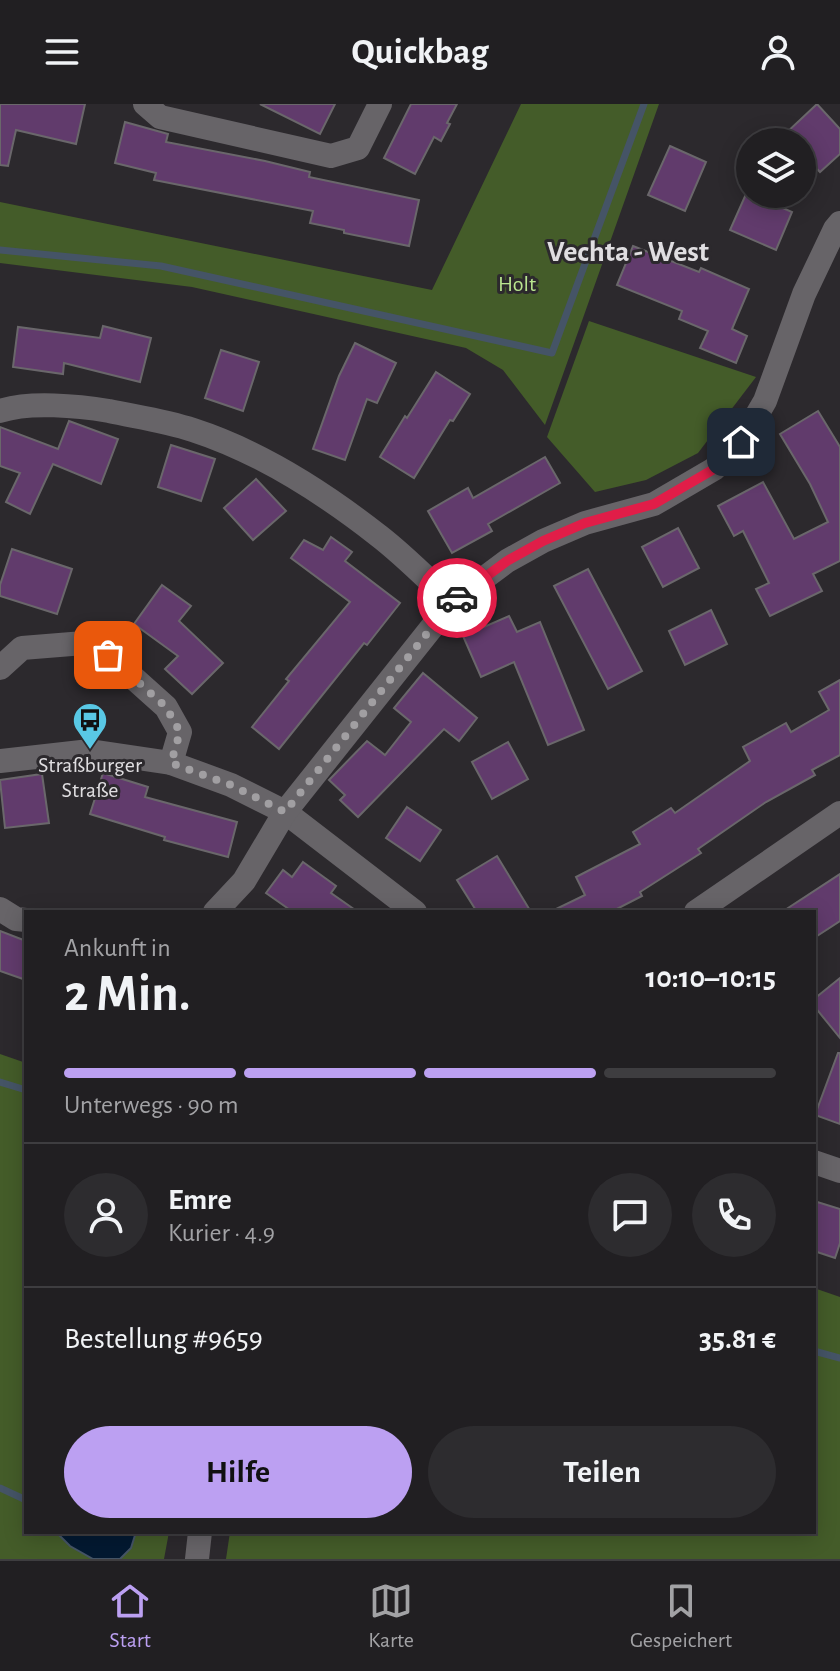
<!DOCTYPE html>
<html lang="de">
<head>
<meta charset="utf-8">
<style>
	:root { --surface:#211f22; --page:#2d2c2f; --text:#f1f3f6; --muted:#a2a2a5; --line:#3e3d40; --accent:#bca0f2 }
	body { margin:0; font-family:"Alegreya Sans",sans-serif; background:var(--page); color:var(--text); height:100vh; display:flex; flex-direction:column; font-size:30px; white-space:nowrap }
	* { box-sizing:border-box; margin:0 }
	p { font-size:26px; color:var(--muted) }
	.icon { flex:none; width:44px; height:44px; fill:none; stroke:currentColor; stroke-width:2; stroke-linecap:round; stroke-linejoin:round }
	.map { position:relative; flex:1; overflow:hidden }
	.sheet { position:absolute; left:24px; top:806px; width:792px; height:624px; display:flex; flex-direction:column; background:var(--surface); border-radius:0px; box-shadow:0 4px 20px #0003,0 0 0 2px var(--line) }
	.sheet>* { flex:none }
	.tools { position:absolute; left:736px; top:24px; display:grid; gap:16px }
	.tools a { display:grid; place-items:center; width:80px; height:80px; border-radius:50%; background:var(--surface); box-shadow:0 4px 20px #0003,0 0 0 2px var(--line); font-size:40px }
	.pin { position:absolute; display:grid; place-items:center; width:68px; height:68px; color:#fff; margin:-34px; border-radius:16px; box-shadow:0 4px 12px #0006 }
	.courier { position:absolute; display:grid; place-items:center; width:80px; height:80px; margin:-40px; border:6px solid #e11d48; border-radius:50%; background:#fff; color:#222; box-shadow:0 2px 10px #0007 }
	.overview em { font-style:normal; font-weight:600 }
	.overview div { display:flex; flex-direction:column-reverse }
	.overview { display:flex; align-items:center; justify-content:space-between; height:136px; padding:0 40px }
	h1 { font-size:52px; font-weight:600; line-height:60px }
	.bar { display:grid; grid-template-columns:repeat(4,1fr); gap:12px 8px; align-content:center; height:96px; padding:0 40px }
	.bar i { height:10px; border-radius:6px; background:var(--line) }
	.bar .current { background:var(--accent) }
	.bar p { grid-column:span 4 }
	.line { display:flex; align-items:center; gap:20px; padding:0 40px; border-top:2px solid var(--line) }
	.line div { flex:1 }
	.round { display:grid; place-items:center; flex:none; width:84px; height:84px; border-radius:42px; background:var(--page) }
	.primary-button { display:flex; gap:16px; margin-top:auto; padding:16px 40px }
	.primary-button a { flex:1; height:92px; border-radius:48px; background:var(--accent); color:#111; font-size:32px; font-weight:600; line-height:92px; text-align:center }
	.primary-button a+a { background:var(--page); color:var(--text) }
	header { display:flex; justify-content:space-between; align-items:center; height:104px; padding:0 40px; background:var(--surface); font-size:36px; font-weight:600 }
	.tabs { display:flex; justify-content:space-around; align-items:center; height:112px; border-top:2px solid var(--line); background:var(--surface); font-size:22px; color:var(--muted) }
	.tabs a { display:grid; justify-items:center; gap:4px }
	.tabs .current { color:var(--accent) }
	.map>svg:first-child { display:block }
	.green { fill:#445c29 }
	.water { fill:#031931; stroke:#455466; stroke-width:2 }
	.lines { fill:none; stroke-linecap:round; stroke-linejoin:round }
	.stream { stroke:#455466; stroke-width:7 }
	.building { fill:#613b6c; stroke:#6a676b; stroke-width:2 }
	.minor { stroke:#676468; stroke-width:24 }
	.done { stroke:#a19fa2; stroke-width:8; stroke-dasharray:0 14.4 }
	.route { stroke:#e11d48; stroke-width:10 }
	.labels { text-anchor:middle; stroke-width:6; stroke-linejoin:round; paint-order:stroke }
	.park-label { font-size:22px; fill:#b9e58f; stroke:#2c292d }
	.poi-label { font-size:22px; fill:#e0dee1; stroke:#2c292d }
	.district-label { font-size:30px; font-weight:bold; fill:#e0dee1; stroke:#2c292d }
</style>
</head>
<body>
<header><svg class="icon" aria-label="menu" viewBox="0 0 24 24"><path d="M4 6h16M4 12h16M4 18h16"/></svg>Quickbag<svg class="icon" aria-label="person" viewBox="0 0 24 24"><circle cx="12" cy="8" r="4"/><path d="M4 21q1-7 8-7t8 7"/></svg></header>
<div class="map">
<svg width="840" height="1455" viewBox="0 0 840 1455">
	<rect width="100%" height="100%" fill="#2c292d"/>
	<g class="green">
		<polygon points="521,0 659,0 545,321 503,266 466,244 192,183 0,159 0,98 432,186"/>
		<polygon points="589,217 756,273 698,349 646,376 595,388 547,333"/>
		<polygon points="0,950 26,959 26,1428 169,1428 164,1455 0,1455"/>
		<polygon points="814,1184 840,1193 840,1455 226,1455 230,1428 814,1428"/>
	</g>
	<polygon class="water" points="56,1428 136,1428 131,1444 120,1455 93,1455 70,1442"/>
	<g class="lines">
		<g class="stream">
			<polyline points="0,146 161,162 552,249 644,0"/>
			<polyline points="0,978 26,986"/>
			<polyline points="814,1247 840,1254"/>
			<polyline points="0,1384 26,1396"/>
		</g>
	</g>
	<g class="building">
		<polygon points="0,0 85,0 76,40 16,26 8,62 0,61"/>
		<polygon points="260,0 335,0 320,30"/>
		<polygon points="411,0 457,0 447,19 450,20 441,37 434,33 415,70 384,54"/>
		<polygon points="817,0 840,25 840,50 820,68 802,49 802,38 792,38 785,30"/>
		<polygon points="125,18 168,30 166,38 265,57 310,68 309,73 419,96 409,142 344,129 344,126 310,119 313,107 154,76 156,69 115,59"/>
		<polygon points="670,42 706,58 685,107 648,91"/>
		<polygon points="746,90 773,90 769,98 792,108 776,146 730,126"/>
		<polygon points="633,142 699,168 701,164 749,185 732,225 747,232 736,259 700,244 708,227 679,215 682,207 617,181"/>
		<polygon points="103,222 151,234 140,278 64,259 63,270 13,263 18,223 100,234"/>
		<polygon points="355,239 396,259 377,299 367,295 345,356 313,345 339,272"/>
		<polygon points="221,246 259,258 243,307 205,294"/>
		<polygon points="436,268 470,290 453,317 450,316 414,374 380,353 405,312 407,314"/>
		<polygon points="818,307 840,343 840,457 813,470 822,487 770,512 756,485 769,479 743,427 734,432 718,402 763,378 794,435 828,418 810,380 780,330"/>
		<polygon points="69,317 118,335 101,380 53,360 30,410 6,398 20,369 0,362 0,323 58,345"/>
		<polygon points="171,341 215,355 201,397 158,383"/>
		<polygon points="545,353 560,379 488,420 492,427 452,449 428,407 468,384 473,394"/>
		<polygon points="256,375 286,407 253,436 224,404"/>
		<polygon points="678,424 699,464 663,483 642,443"/>
		<polygon points="331,433 352,448 345,457 400,499 367,541 364,539 279,645 252,623 289,577 286,575 350,498 291,454 304,436 323,446"/>
		<polygon points="12,445 72,465 57,510 0,492 0,481"/>
		<polygon points="588,465 642,567 608,585 554,482"/>
		<polygon points="162,481 191,502 179,517 223,559 192,590 165,565 178,552 134,520"/>
		<polygon points="711,506 727,540 685,561 669,527"/>
		<polygon points="509,512 517,528 540,518 584,626 548,641 514,558 481,573 463,532"/>
		<polygon points="423,569 477,614 459,637 444,625 358,713 340,696 345,691 329,676 367,637 385,651 411,618 394,604"/>
		<polygon points="840,576 840,651 812,666 815,671 766,698 698,745 701,749 640,788 642,792 611,808 550,808 585,791 576,773 640,740 633,728 671,704 675,709 750,657 743,643 786,619 791,628 829,606 819,588"/>
		<polygon points="508,638 528,675 492,695 472,658"/>
		<polygon points="103,669 148,683 145,693 237,718 228,753 164,736 165,733 90,710"/>
		<polygon points="42,670 49,719 5,724 0,676"/>
		<polygon points="407,703 441,726 420,757 386,734"/>
		<polygon points="497,752 531,808 477,808 457,776"/>
		<polygon points="303,758 336,782 331,789 358,808 293,808 266,789 283,766 292,773"/>
		<polygon points="840,770 840,817 814,834 814,808 782,808"/>
		<polygon points="0,827 26,837 26,876 0,867"/>
		<polygon points="840,874 840,934 814,902 814,895"/>
		<polygon points="838,949 840,949 840,1020 815,1011"/>
		<polygon points="814,1097 840,1105 840,1139 835,1154 814,1147"/>
	</g>
	<g class="lines">
		<g class="minor">
			<polyline points="145,0 160,13 331,52 358,44 380,0"/>
			<path d="M0 307C29 297 79 302 109 307 137 313 166 317 193 326 261 348 323 388 379 432 405 452 428 476 452 498"/>
			<polyline points="0,564 22,544 84,539 108,551 166,603 180,628 171,659"/>
			<polyline points="0,657 90,647 171,659 231,681 285,708 415,808"/>
			<polyline points="0,805 16,815 26,816"/>
			<polyline points="215,808 244,777 285,708 452,498 507,457 543,437 585,419 654,400 714,365 741,338 765,297 804,190 835,125 840,119"/>
			<polyline points="696,808 840,709"/>
			<polyline points="814,1058 840,1067"/>
			<polyline points="197,1455 200,1428"/>
		</g>
	</g>
	<g class="lines">
		<polyline class="done" points="108,551 166,603 180,628 171,659 231,681 285,708 452,498 457,494"/>
		<polyline class="route" points="457,494 507,457 543,437 585,419 654,400 714,365 741,338"/>
	</g>
	<defs>
		<g id="bus-pin" transform="scale(1.8)"><path d="M0 17L-7.5 6A9.5 9.5 0 1 1 7.5 6Z" fill="#59c8e5" stroke="#2c292d"/><path d="M-5-6H5V4H4V6H2V4H-2V6H-4V4H-5ZM-3.5-4V0h7V-4ZM-3.5 1.2v1.5H-2V1.2ZM2 1.2v1.5H3.5V1.2Z" fill="#111"/></g>
	</defs>
	<g fill-rule="evenodd">
		<use href="#bus-pin" x="90" y="616"/>
	</g>
	<g class="labels">
		<g class="park-label">
			<text x="517" y="187">Holt</text>
		</g>
		<g class="poi-label">
			<text x="90" y="668">Straßburger<tspan x="90" dy="25">Straße</tspan></text>
		</g>
		<g class="district-label">
			<text x="628" y="157">Vechta - West</text>
		</g>
	</g>
</svg>
<div class="tools">
<a><svg class="icon" aria-label="layers" viewBox="0 0 24 24"><path d="M12 4l9 5-9 5-9-5zM3 14l9 5 9-5"/></svg></a>
</div>
<div class="pin" style="left:108px;top:551px;background:#ea580c"><svg class="icon" aria-label="bag" viewBox="0 0 24 24"><path d="M5 8h14l-1 12H6zM9 8a3 3 0 0 1 6 0"/></svg></div>
<div class="pin" style="left:741px;top:338px;background:#1f2937"><svg class="icon" aria-label="home" viewBox="0 0 24 24"><path d="M3 11l9-7 9 7M6 9v11h12V9"/></svg></div>
<div class="courier" style="left:457px;top:494px"><svg class="icon" aria-label="car" viewBox="0 0 24 24"><path d="M5 17H2v-5l4-1 3-4h7l3 4 3 1v5h-3M9 17h6M6 11h13"/><circle cx="7" cy="17" r="2"/><circle cx="17" cy="17" r="2"/></svg></div>
<section class="sheet">
<div class="overview"><div><h1>2 Min.</h1><p>Ankunft in</p></div><em>10:10–10:15</em></div>
<div class="bar"><i class="current"></i><i class="current"></i><i class="current"></i><i></i><p>Unterwegs · 90 m</p></div>
<div class="line" style="height:144px"><a class="round"><svg class="icon" aria-label="person" viewBox="0 0 24 24"><circle cx="12" cy="8" r="4"/><path d="M4 21q1-7 8-7t8 7"/></svg></a><div><b>Emre</b><p>Kurier · 4.9</p></div><a class="round"><svg class="icon" aria-label="chat" viewBox="0 0 24 24"><path d="M4 5h16v11H9l-5 4z"/></svg></a><a class="round"><svg class="icon" aria-label="phone" viewBox="0 0 24 24"><path d="M5 4h4l2 5-3 2q2 4 5 5l2-3 5 2v4C11 20 4 13 5 4z"/></svg></a></div>
<div class="line" style="height:104px"><div>Bestellung #9659</div><b>35.81 €</b></div>
<div class="primary-button"><a>Hilfe</a><a>Teilen</a></div>
</section>
</div>
<nav class="tabs">
<a class="current"><svg class="icon" aria-label="home" viewBox="0 0 24 24"><path d="M3 11l9-7 9 7M6 9v11h12V9"/></svg>Start</a>
<a><svg class="icon" aria-label="map" viewBox="0 0 24 24"><path d="M3 6l6-2 6 2 6-2v14l-6 2-6-2-6 2zM9 4v14M15 6v14"/></svg>Karte</a>
<a><svg class="icon" aria-label="saved" viewBox="0 0 24 24"><path d="M7 4h10v16l-5-4-5 4z"/></svg>Gespeichert</a>
</nav>
</body>
</html>
